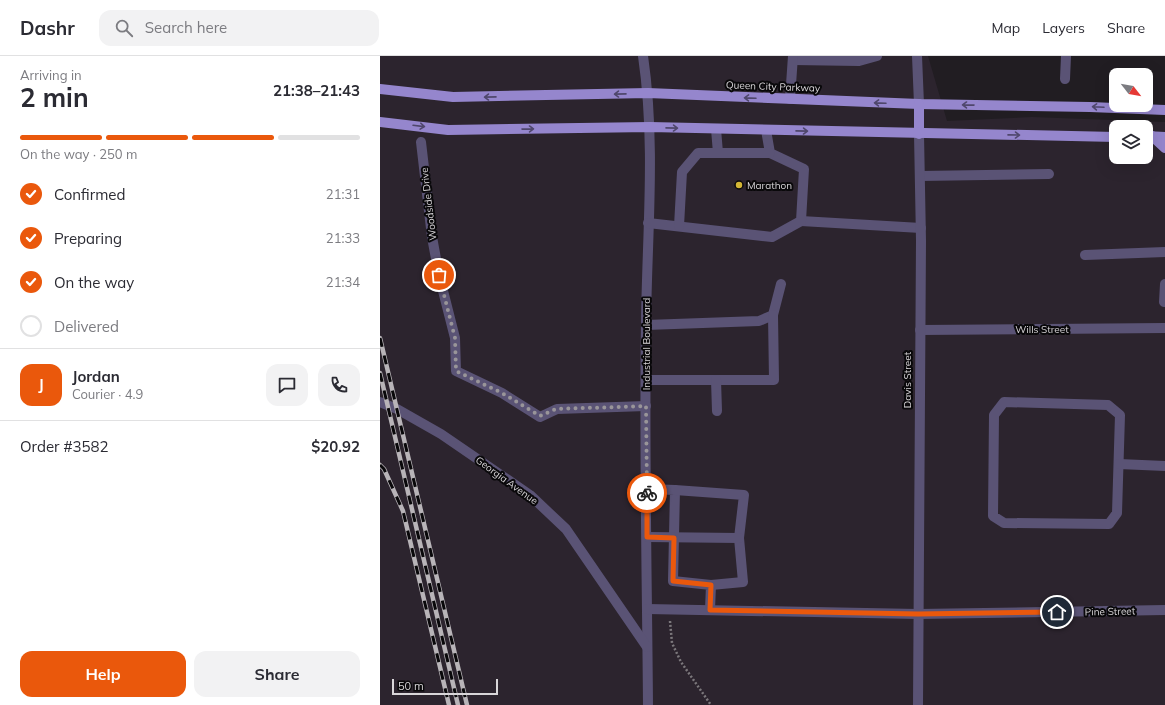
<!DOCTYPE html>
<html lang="en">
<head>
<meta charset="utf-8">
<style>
	:root { --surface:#fff; --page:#f2f2f3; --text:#2b2b33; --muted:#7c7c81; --line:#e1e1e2; --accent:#ea580c }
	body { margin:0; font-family:Mulish,sans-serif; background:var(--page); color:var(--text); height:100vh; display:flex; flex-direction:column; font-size:15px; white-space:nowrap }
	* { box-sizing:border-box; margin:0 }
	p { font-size:13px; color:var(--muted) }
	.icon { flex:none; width:22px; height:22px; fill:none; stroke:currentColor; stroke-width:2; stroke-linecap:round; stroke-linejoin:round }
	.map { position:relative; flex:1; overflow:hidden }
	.panel { display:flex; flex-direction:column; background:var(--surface); width:380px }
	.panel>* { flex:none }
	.needle { width:26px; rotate:121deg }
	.tools { position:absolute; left:729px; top:12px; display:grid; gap:8px }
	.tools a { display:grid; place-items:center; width:44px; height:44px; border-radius:8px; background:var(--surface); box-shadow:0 4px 16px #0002; font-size:20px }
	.scale { position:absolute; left:12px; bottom:10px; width:106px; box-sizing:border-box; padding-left:4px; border:2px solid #d9d6d9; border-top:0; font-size:11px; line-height:14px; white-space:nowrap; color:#d9d6d9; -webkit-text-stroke:3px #09080a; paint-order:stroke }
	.pin { position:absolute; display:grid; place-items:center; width:34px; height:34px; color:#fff; margin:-17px; border:2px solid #fff; border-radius:50%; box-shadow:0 1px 4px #0007 }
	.courier { position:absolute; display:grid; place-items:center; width:40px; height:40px; margin:-20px; border:3px solid #ea580c; border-radius:50%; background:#fff; color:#222; box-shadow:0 1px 5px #0007 }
	.summary em { font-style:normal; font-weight:700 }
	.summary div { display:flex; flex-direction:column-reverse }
	.summary { display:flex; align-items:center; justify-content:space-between; height:68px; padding:0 20px }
	h1 { font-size:26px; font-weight:700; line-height:30px }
	.bar { display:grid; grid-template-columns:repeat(4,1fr); gap:6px 4px; align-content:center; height:48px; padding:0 20px }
	.bar i { height:5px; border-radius:3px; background:var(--line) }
	.bar .current { background:var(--accent) }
	.bar p { grid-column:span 4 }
	.line { display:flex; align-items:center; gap:10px; padding:0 20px; border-top:1px solid var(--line) }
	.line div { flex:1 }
	.round { display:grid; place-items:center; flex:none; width:42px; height:42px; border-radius:12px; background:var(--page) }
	ol { padding:0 20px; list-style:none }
	li { display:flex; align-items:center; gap:12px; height:44px }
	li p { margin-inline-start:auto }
	li .icon { padding:4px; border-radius:50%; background:var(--accent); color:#fff; stroke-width:4 }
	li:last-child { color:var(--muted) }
	li i { width:22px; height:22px; border:2px solid var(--line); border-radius:50% }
	.cta { display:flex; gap:8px; margin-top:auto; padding:8px 20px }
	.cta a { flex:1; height:46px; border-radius:12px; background:var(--accent); color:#fff; font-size:16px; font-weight:700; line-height:46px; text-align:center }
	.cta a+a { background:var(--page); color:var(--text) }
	header { display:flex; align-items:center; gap:24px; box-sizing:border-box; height:56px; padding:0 20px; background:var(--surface); border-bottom:1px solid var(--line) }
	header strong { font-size:19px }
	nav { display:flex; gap:22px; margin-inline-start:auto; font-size:14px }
	.search { width:280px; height:36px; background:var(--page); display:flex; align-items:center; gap:10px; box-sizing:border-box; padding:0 14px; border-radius:12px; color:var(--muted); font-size:15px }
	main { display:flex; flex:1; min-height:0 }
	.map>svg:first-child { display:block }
	.built { fill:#2c242e; fill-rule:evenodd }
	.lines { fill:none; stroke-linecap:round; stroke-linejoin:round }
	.path { stroke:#7c787c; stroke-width:2.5; stroke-dasharray:2 2; stroke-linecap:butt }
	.minor { stroke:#5a5375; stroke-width:10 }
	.major { stroke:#9586cd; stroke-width:10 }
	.rail-casing { stroke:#b8b4b8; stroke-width:4.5 }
	.rail { stroke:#09080a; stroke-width:3; stroke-dasharray:9; stroke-linecap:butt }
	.oneway { stroke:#4f476c }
	.done { stroke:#999599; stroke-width:4; stroke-dasharray:0 7.2 }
	.route { stroke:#ea580c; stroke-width:5 }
	.poi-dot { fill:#d3b635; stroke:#09080a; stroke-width:1.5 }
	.labels { text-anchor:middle; stroke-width:4; stroke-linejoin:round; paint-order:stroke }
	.street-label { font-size:10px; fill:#d9d6d9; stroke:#09080a }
	.poi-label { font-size:10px; fill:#d9d6d9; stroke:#09080a; text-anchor:start }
</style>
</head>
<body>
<header>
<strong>Dashr</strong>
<div class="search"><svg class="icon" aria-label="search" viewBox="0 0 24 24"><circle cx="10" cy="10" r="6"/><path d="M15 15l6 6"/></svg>Search here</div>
<nav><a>Map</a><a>Layers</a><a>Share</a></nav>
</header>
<main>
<section class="panel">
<div class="summary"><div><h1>2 min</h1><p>Arriving in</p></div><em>21:38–21:43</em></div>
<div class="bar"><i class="current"></i><i class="current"></i><i class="current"></i><i></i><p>On the way · 250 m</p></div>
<ol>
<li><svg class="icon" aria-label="check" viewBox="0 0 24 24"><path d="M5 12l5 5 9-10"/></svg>Confirmed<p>21:31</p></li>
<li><svg class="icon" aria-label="check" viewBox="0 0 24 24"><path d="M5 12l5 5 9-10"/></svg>Preparing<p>21:33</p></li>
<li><svg class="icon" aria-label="check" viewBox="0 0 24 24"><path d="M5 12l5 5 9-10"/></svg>On the way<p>21:34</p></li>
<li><i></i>Delivered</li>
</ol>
<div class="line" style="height:72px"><b class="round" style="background:var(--accent);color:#fff">J</b><div><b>Jordan</b><p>Courier · 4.9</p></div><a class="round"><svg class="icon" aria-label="chat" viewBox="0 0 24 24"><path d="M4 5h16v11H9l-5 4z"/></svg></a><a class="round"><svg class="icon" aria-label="phone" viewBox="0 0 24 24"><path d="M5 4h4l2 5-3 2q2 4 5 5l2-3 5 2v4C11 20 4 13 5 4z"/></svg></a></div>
<div class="line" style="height:52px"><div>Order #3582</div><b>$20.92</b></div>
<div class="cta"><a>Help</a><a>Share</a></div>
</section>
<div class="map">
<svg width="785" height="649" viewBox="0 0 785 649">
	<rect width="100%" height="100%" fill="#211d22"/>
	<path class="built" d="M0 0H548L567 65 652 61 785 66V649H0ZM736 71H766V101H736Z"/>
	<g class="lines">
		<polyline class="path" points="290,565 292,587 301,606 331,649"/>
		<g class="minor">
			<path d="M263 0C276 88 267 178 266 267 264 394 267 522 268 649"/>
			<polyline points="537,0 539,48"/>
			<polyline points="413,4 479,5 497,0"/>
			<polyline points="685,23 686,0"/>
			<polyline points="410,43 413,0"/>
			<polyline points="336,73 338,97"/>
			<polyline points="41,86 52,181 59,219 75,282 76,315 122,337 160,361 177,353 266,350"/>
			<polyline points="540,120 669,118"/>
			<polyline points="421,165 541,172"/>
			<polyline points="268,167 392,181 421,165 424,113 390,97 386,74"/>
			<polyline points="299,170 302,116 318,97 390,97"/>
			<polyline points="705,199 785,196"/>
			<polyline points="784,246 785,228"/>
			<polyline points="266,269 379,265 393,259 401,228"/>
			<polyline points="540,274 785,272"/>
			<polyline points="266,324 394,324 393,259"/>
			<polyline points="336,324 337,355"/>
			<polyline points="0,346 17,353 61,378 150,439 186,473 267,591"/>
			<polygon points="624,346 728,349 740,359 737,457 729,468 624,467 613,460 614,359"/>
			<polyline points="739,408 785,410"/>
			<polyline points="267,433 295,434 293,525 331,529 330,554"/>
			<polyline points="295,434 364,439 359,482 363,526 331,529"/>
			<polyline points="267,481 359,482"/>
			<polyline points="267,553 538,558 785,554"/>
			<polyline points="538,649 541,185 539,78"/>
		</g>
		<g class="major">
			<polyline points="0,33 73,41 268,37 539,48 710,51 785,54"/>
			<polyline points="539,48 539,78"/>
			<polyline points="0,66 68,74 270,71 736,81"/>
			<polyline points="766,80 785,81"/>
			<polyline points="772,80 785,92"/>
		</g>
		<g class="rail-casing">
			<g id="rail">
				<polyline points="0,282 87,649"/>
				<polyline points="0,317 78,649"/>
				<polyline points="0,409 4,413 23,455 69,649"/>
			</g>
		</g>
		<use href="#rail" class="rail"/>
	</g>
	<defs><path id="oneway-shaft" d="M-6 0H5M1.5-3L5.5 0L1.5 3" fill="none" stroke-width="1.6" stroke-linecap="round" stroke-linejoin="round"/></defs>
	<g class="oneway">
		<use href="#oneway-shaft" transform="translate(240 38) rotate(179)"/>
		<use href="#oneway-shaft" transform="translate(110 41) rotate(179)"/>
		<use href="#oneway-shaft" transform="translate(370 42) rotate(-178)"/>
		<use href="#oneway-shaft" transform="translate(500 47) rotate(-178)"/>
		<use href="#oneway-shaft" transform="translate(588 49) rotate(-179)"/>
		<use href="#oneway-shaft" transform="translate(718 51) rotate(-177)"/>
		<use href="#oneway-shaft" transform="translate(39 70) rotate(7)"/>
		<use href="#oneway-shaft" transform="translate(292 72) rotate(1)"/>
		<use href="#oneway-shaft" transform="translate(148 73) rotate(-1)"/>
		<use href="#oneway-shaft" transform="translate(422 75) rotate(1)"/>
		<use href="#oneway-shaft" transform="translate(634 79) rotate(1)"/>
	</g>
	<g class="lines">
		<polyline class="done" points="59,219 75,282 76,315 122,337 160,360 176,353 266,350 267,437"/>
		<polyline class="route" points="267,437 267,481 294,482 293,525 331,529 330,554 538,558 677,556"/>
	</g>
	<circle class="poi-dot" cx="359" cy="129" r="4"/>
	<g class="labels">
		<g class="street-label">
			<text transform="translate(393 30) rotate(2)" y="4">Queen City Parkway</text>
			<text transform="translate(48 148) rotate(-97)" y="4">Woodside Drive</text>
			<text x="662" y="277">Wills Street</text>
			<text transform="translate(266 288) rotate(-90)" y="4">Industrial Boulevard</text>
			<text transform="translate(527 324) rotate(-90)" y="4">Davis Street</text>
			<text transform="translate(127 424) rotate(36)" y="4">Georgia Avenue</text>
			<text transform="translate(730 555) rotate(-1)" y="4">Pine Street</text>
		</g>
		<g class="poi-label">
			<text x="367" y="133">Marathon</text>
		</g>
	</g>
</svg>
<div class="tools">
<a><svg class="needle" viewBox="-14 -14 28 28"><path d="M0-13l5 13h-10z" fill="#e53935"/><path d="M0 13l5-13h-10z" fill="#7c7c81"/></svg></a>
<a><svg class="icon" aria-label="layers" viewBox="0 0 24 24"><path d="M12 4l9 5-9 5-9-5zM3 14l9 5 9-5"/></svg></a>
</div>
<div class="scale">50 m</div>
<div class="pin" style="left:59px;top:219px;background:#ea580c"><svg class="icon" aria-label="bag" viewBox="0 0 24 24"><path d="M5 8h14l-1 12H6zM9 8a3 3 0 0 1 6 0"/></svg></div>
<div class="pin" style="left:677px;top:556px;background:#1f2937"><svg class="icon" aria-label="home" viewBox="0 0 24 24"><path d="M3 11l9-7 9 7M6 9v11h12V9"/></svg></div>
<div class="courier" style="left:267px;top:437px"><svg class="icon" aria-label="bike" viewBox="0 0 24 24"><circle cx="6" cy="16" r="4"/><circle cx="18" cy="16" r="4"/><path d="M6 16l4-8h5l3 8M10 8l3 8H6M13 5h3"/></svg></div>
</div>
</main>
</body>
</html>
